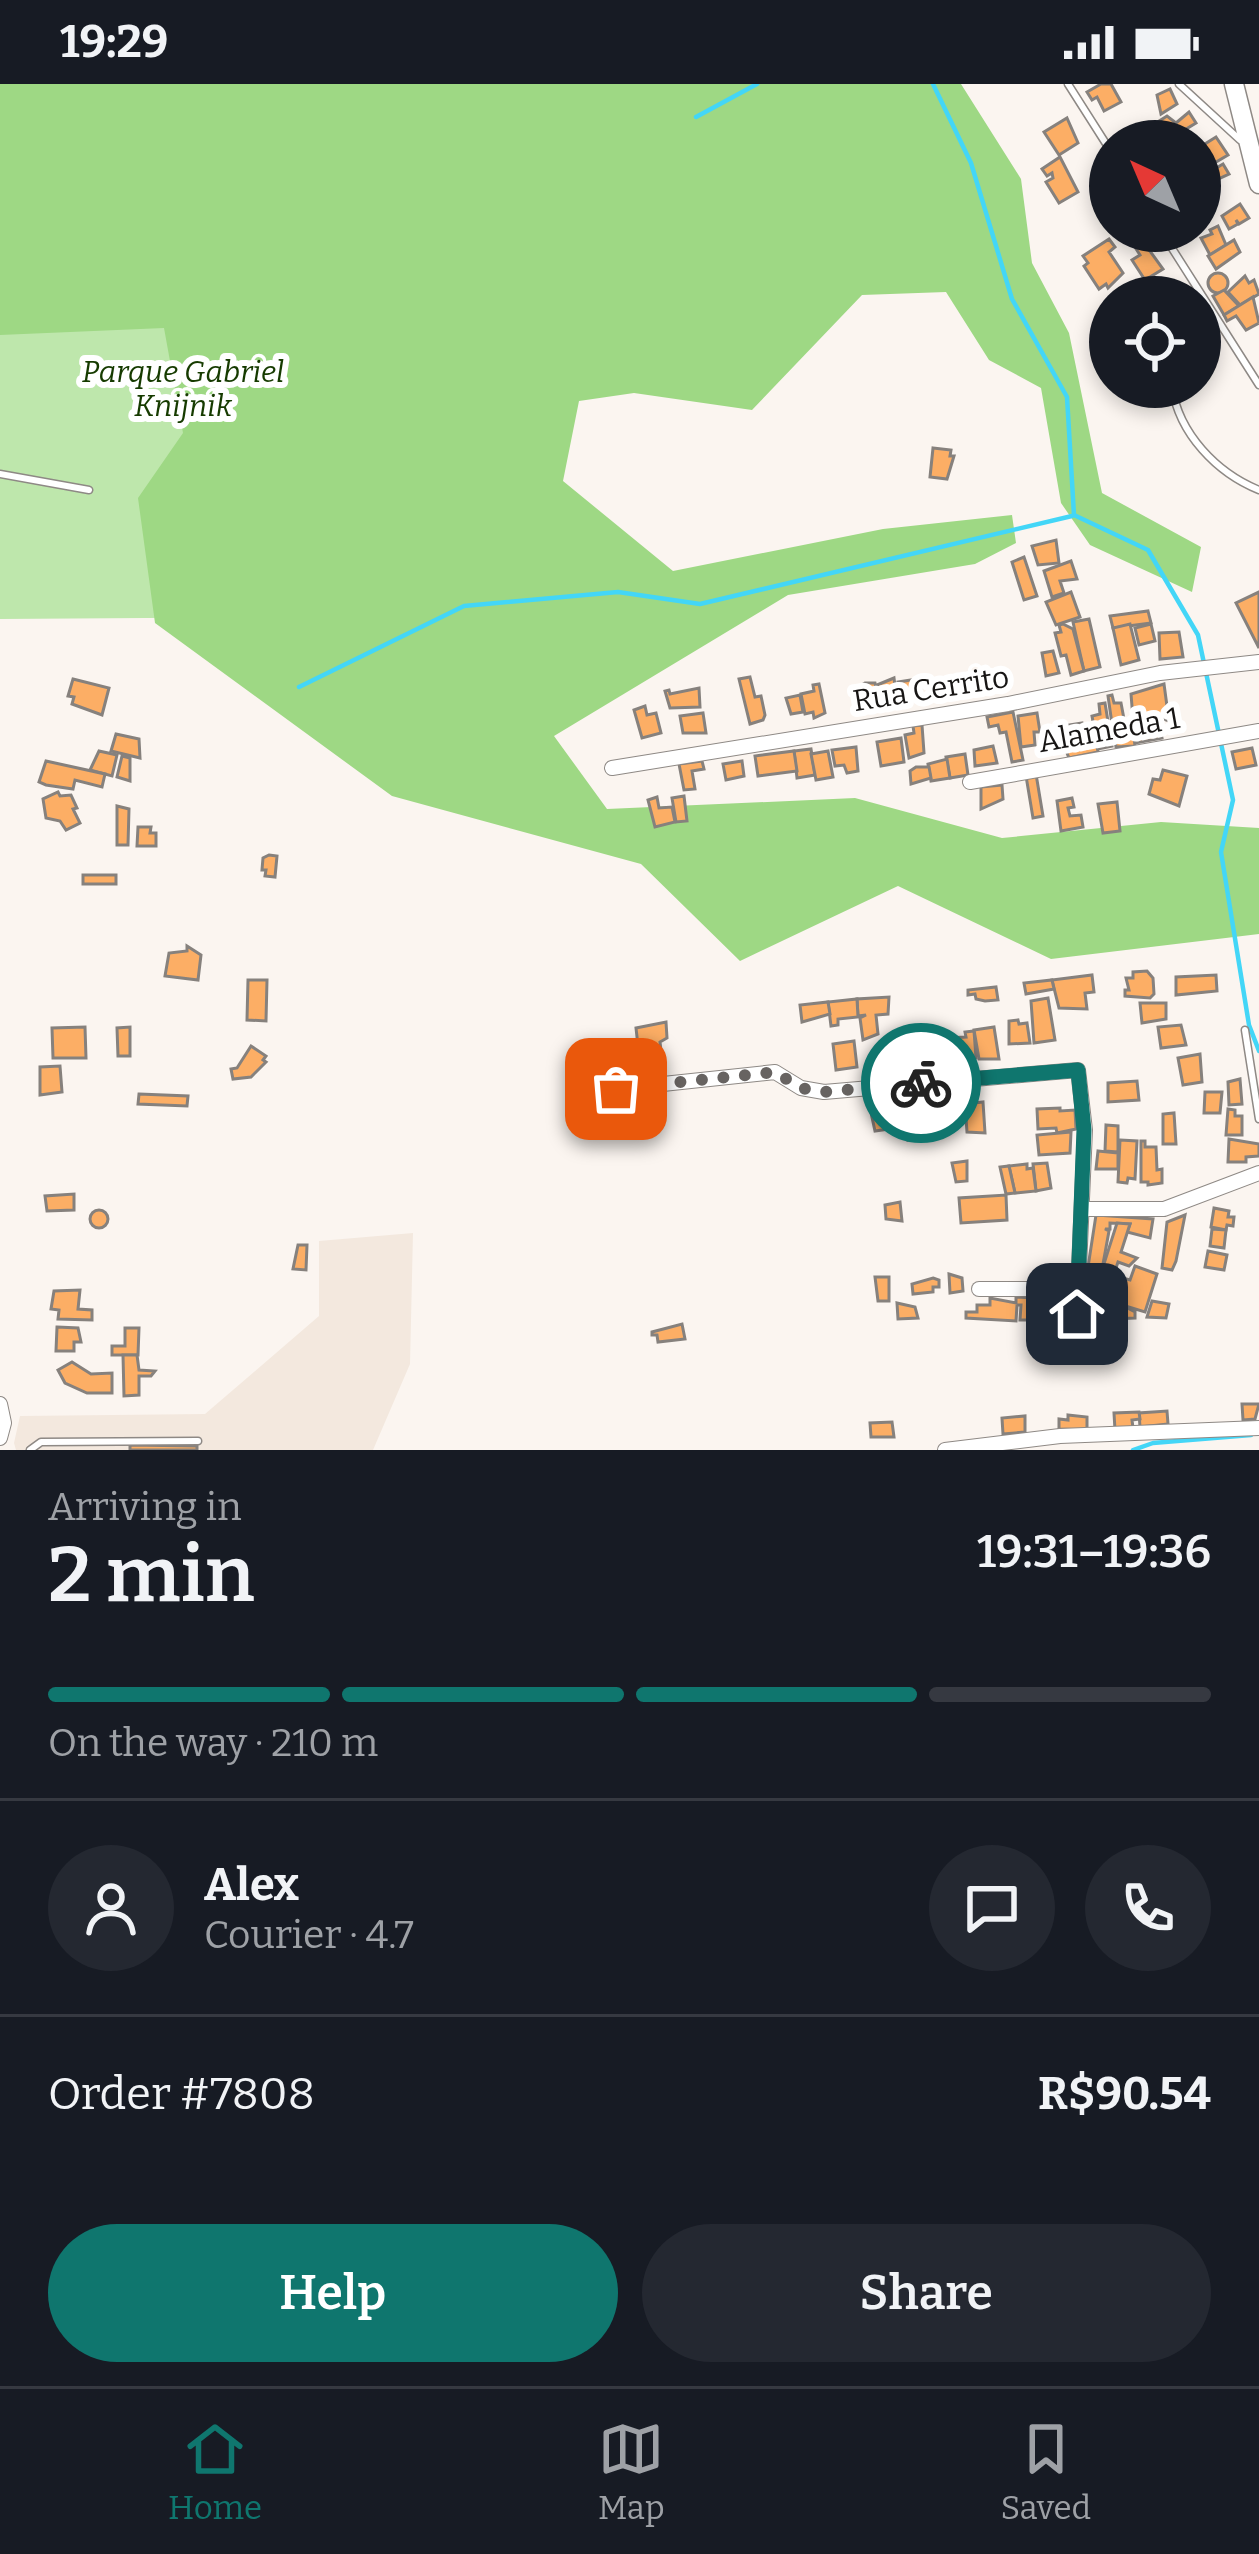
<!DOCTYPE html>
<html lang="en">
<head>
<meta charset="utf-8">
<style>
	:root { --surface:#171b24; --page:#242831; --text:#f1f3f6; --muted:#9ea1a6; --line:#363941; --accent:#0f766e }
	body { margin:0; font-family:Bitter,serif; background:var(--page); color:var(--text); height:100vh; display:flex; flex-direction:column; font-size:45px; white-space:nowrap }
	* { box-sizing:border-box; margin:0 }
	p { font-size:39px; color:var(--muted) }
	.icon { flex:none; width:66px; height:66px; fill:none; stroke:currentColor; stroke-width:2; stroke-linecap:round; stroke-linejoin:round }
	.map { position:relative; height:1366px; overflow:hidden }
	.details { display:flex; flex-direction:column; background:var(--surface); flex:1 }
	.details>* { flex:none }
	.needle { width:78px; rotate:316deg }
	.fabs { position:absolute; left:1089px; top:36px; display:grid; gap:24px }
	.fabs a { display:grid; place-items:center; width:132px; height:132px; border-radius:50%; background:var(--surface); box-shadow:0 6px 18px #0003; font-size:60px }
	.pin { position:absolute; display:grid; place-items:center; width:102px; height:102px; color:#fff; margin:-51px; border-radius:24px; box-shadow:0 6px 18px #0006 }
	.courier { position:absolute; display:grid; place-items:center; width:120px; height:120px; margin:-60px; border:9px solid #0f766e; border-radius:50%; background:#fff; color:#222; box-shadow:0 3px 15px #0007 }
	.headline em { font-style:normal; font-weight:600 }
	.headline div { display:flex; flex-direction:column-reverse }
	.headline { display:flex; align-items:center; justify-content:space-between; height:204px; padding:0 48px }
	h1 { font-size:78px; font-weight:600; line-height:90px }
	.bar { display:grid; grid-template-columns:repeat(4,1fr); gap:18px 12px; align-content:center; height:144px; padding:0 48px }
	.bar i { height:15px; border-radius:9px; background:var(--line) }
	.bar .selected { background:var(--accent) }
	.bar p { grid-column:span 4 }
	.line { display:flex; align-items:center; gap:30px; padding:0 48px; border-top:3px solid var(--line) }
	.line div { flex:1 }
	.round { display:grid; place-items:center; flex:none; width:126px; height:126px; border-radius:63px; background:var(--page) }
	.action { display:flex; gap:24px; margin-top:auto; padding:24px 48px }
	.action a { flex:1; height:138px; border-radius:72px; background:var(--accent); color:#fff; font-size:48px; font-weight:600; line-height:138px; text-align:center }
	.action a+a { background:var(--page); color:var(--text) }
	.status { display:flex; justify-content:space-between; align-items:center; height:84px; padding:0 60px; background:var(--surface); direction:ltr }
	.status svg { height:33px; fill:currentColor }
	.tabs { display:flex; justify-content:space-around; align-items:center; height:168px; border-top:3px solid var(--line); background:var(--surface); font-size:33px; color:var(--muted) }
	.tabs a { display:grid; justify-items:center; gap:6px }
	.tabs .selected { color:var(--accent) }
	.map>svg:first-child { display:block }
	.built { fill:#f3e8de }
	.green { fill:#bee7ac }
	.forest { fill:#9ed884 }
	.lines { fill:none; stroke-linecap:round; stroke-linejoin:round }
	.stream { stroke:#43d6f7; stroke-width:4.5 }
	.building { fill:#fcae65; stroke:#86817d; stroke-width:3 }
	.lane-casing { stroke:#8e8985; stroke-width:9 }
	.street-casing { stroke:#8e8985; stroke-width:16 }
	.secondary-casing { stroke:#8e8985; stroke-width:21 }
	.lane { stroke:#fff; stroke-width:6 }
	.street { stroke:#fff; stroke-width:14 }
	.secondary { stroke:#fff; stroke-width:18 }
	.done { stroke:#676361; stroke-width:12; stroke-dasharray:0 21.6 }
	.route { stroke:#0f766e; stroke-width:15 }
	.labels { text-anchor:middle; stroke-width:12; stroke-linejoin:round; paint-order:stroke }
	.park-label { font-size:30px; font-style:italic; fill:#163b00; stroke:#fff }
	.street-label { font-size:30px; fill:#171514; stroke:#fff }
</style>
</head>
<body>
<div class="status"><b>19:29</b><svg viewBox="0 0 49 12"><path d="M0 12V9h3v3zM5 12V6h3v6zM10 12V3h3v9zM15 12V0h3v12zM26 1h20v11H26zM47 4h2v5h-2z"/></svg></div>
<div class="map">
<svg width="1259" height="1366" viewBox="0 0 1259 1366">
	<rect width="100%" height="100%" fill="#fbf5f0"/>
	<polygon class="built" points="413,1149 410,1280 373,1366 16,1366 14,1359 20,1332 205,1330 319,1232 319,1157"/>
	<polygon class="green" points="0,0 209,0 315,533 0,535"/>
	<polygon class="forest" points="0,0 961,0 1021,95 1032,179 1069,249 1102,409 1201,463 1192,508 1090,461 1061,419 1041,304 989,276 946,208 862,211 752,326 634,309 579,317 563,397 673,487 883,445 1012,431 1016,459 975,480 788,511 554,652 607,725 855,714 1002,754 1161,738 1259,744 1259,850 1051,875 898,802 740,877 641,780 392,712 155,539 138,414 183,349 164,244 0,251"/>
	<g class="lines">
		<g class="stream">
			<polyline points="933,0 971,79 1012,215 1067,313 1074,431 1148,466 1198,551 1233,716 1221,768 1249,941 1259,967"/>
			<polyline points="696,33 757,0"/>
			<polyline points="299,603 464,522 618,508 700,520 1072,432"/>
			<polyline points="1133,1366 1153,1359 1251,1351"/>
		</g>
	</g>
	<g class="building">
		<polygon points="1101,0 1111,0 1121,18 1104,27 1097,13 1092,16 1087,8"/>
		<polygon points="1170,5 1177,20 1161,30 1157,11"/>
		<polygon points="1189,28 1196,39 1168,56 1156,39 1167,32 1176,39"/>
		<polygon points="1067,34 1078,59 1059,71 1044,48"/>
		<polygon points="1216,53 1228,71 1211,81 1200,63"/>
		<polygon points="1060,73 1078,108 1059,119 1046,98 1053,94 1052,89 1047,92 1042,85"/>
		<polygon points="1223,80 1229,90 1205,101 1208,89"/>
		<polygon points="1240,120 1249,134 1239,140 1236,136 1238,140 1229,145 1222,132"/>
		<polygon points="1218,142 1226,161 1210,171 1201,154 1212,150 1210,146"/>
		<polygon points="1139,152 1163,185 1145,196 1132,176 1140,171 1131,157"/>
		<polygon points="1109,155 1115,163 1109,168 1123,189 1108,204 1106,200 1099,205 1084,182 1088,179 1083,172"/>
		<polygon points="1234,156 1240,168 1216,185 1208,172"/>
		<circle cx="1218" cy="199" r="10"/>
		<polygon points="1245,192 1249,199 1254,196 1259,210 1240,221 1228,208"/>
		<polygon points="1224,206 1239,222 1224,231 1213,212"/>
		<polygon points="1253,213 1259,239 1246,246 1236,232 1227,237 1224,231"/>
		<polygon points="933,364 951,366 950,372 954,372 947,395 930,393"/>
		<polygon points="1056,456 1059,479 1038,481 1032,462"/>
		<polygon points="1024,473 1037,512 1024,516 1012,478"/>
		<polygon points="1071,477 1077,495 1060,497 1064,509 1052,513 1044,487"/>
		<polygon points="1071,508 1080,533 1056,541 1046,518"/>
		<polygon points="1259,508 1259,564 1236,519"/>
		<polygon points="1148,527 1151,539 1113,544 1110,532"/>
		<polygon points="1089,535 1100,583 1084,587 1073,538"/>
		<polygon points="1063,540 1073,545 1084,587 1071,591 1066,571 1061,572 1055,549 1061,548 1059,541"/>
		<polygon points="1130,540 1139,576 1121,581 1113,544"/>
		<polygon points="1151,540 1155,557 1139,561 1135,544"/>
		<polygon points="1179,548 1183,573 1160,575 1159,549"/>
		<polygon points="1053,567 1059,589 1046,592 1042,569"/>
		<polygon points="750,593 755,613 761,612 765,631 763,636 750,640 739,595"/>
		<polygon points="894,594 897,618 882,622 877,601"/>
		<polygon points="73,595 109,604 102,631 72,620 74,613 68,612"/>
		<polygon points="911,596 913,604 920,602 923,614 902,619 898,598"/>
		<polygon points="865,599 875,599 880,622 862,628 857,604"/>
		<polygon points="819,600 825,629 814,634 813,628 805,630 801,610 814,607 813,601"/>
		<polygon points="1164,600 1169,637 1158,633 1162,654 1135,659 1131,610"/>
		<polygon points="699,604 700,623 670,624 665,607 669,606 670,610"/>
		<polygon points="800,611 803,628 791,630 786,614"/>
		<polygon points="1112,611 1114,619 1121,619 1124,635 1112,640 1108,612"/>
		<polygon points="1105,619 1112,662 1098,665 1092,632 1100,630 1099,620"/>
		<polygon points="645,622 647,631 656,629 661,649 642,654 634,626"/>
		<polygon points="1013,628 1023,676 1012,678 1006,648 1000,649 998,641 989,643 987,633"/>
		<polygon points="703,629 706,649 683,649 680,632"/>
		<polygon points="1037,629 1040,648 1034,648 1035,661 1021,663 1018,632"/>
		<polygon points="1082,639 1085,658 1096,656 1098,668 1069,674 1059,649 1064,648 1063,642"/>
		<polygon points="922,641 924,669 909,674 905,651 914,649 913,642"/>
		<polygon points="1127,643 1133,645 1135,662 1116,663 1113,646"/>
		<polygon points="116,650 139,655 140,674 111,667"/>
		<polygon points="901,654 904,678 881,682 877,658"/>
		<polygon points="993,662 997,679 975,682 974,666"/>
		<polygon points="856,663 858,687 847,689 844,681 835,682 832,666"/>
		<polygon points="1252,664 1256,681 1236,685 1232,668"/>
		<polygon points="811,665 815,691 797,694 794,667"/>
		<polygon points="99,667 117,671 112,692 90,686"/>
		<polygon points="794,667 797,687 758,692 755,672"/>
		<polygon points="828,667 833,693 816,696 811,670"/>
		<polygon points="965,670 968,691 950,694 946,673"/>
		<polygon points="122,672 130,674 130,697 117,693"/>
		<polygon points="947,675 950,694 931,697 928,680"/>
		<polygon points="46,677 105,690 102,703 75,696 73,705 46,701 39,698"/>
		<polygon points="702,677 704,685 692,687 695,705 684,706 679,680"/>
		<polygon points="742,677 744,692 726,696 723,680"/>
		<polygon points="916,683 929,683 931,694 911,700 910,687"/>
		<polygon points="1163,686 1187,692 1179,722 1149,710 1153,695 1160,696"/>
		<polygon points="1036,690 1043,732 1033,734 1026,692"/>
		<polygon points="1002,701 1003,715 981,725 981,703"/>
		<polygon points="58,708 60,712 71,711 77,724 73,725 80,739 66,746 60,737 46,734 43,715"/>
		<polygon points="684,712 687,737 676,738 672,714"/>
		<polygon points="657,713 659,724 672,723 675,738 655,743 648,716"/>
		<polygon points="1072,714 1074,723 1068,724 1070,732 1081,731 1083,743 1061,747 1057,717"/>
		<polygon points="1117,718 1120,747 1103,749 1098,720"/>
		<polygon points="117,722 129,725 128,761 117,761"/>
		<polygon points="138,743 151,743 150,749 156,749 156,762 137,762"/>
		<polygon points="269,771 277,772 275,793 265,792 266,786 262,786 263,774"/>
		<rect x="83" y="791" width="33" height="9"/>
		<polygon points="187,862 201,871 198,896 165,892 169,869 187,867"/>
		<polygon points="1147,887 1153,894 1154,910 1150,914 1125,912 1125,906 1129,906 1126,894 1133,894 1133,888"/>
		<polygon points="1092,891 1094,908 1085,909 1087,925 1059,924 1052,896"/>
		<polygon points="1216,891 1217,907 1176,911 1176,893"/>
		<polygon points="248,896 267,896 266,937 247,936"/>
		<polygon points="1052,896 1054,905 1026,910 1024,899"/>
		<polygon points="996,903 998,916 985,917 976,915 975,910 968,911 968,906"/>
		<polygon points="889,913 888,930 876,931 878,950 863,956 860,934 866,931 858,932 857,915"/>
		<polygon points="1048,914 1055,956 1034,959 1031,917"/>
		<polygon points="857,915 858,933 838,935 838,941 831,942 828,918"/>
		<polygon points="828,918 830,930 802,938 800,921"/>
		<polygon points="1140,919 1166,919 1166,935 1142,939"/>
		<polygon points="1018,936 1019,940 1027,939 1030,959 1009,960 1009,937"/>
		<polygon points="666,938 667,954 660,958 662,975 640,980 636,944"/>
		<polygon points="1181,941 1186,961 1161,964 1158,943"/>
		<polygon points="85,943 86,974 53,974 52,944"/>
		<polygon points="130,943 130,972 118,972 117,944"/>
		<polygon points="994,943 999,975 979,975 974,946"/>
		<polygon points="974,947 976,974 952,979 948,954 966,953 965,948"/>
		<polygon points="854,957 857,983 836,986 833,960"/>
		<polygon points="251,962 266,972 263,976 266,978 251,993 233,995 231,985 237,984"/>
		<polygon points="1200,970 1202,998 1183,1001 1178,974"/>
		<polygon points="60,982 62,1008 40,1011 40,983"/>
		<polygon points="1240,995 1242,1020 1229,1021 1228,998"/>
		<polygon points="1137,997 1139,1016 1108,1018 1108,999"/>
		<polygon points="1205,1008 1222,1008 1220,1029 1204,1029"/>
		<polygon points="139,1010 188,1012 187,1022 138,1020"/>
		<polygon points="897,1017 903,1043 875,1047 870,1024"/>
		<polygon points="983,1018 985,1049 967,1048 965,1020"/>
		<polygon points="919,1024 930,1032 932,1048 908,1056 905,1028"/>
		<polygon points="1060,1024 1060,1027 1075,1026 1076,1045 1057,1049 1056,1044 1038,1045 1037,1025"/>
		<polygon points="1228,1025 1235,1026 1235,1032 1242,1032 1242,1051 1226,1051"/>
		<polygon points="1174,1029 1176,1060 1163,1060 1163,1030"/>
		<polygon points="1106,1041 1118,1042 1118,1068 1105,1067"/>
		<polygon points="1071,1048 1070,1069 1039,1071 1037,1051"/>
		<polygon points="1229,1055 1259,1060 1259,1072 1246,1073 1246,1078 1228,1078"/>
		<polygon points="1120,1056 1137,1057 1135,1095 1128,1094 1127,1099 1118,1098"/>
		<polygon points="1141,1057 1145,1057 1145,1063 1156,1063 1157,1086 1162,1085 1162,1099 1148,1101 1148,1098 1141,1098"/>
		<polygon points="1098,1067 1118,1069 1118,1085 1096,1085"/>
		<polygon points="967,1077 967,1097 956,1098 952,1079"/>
		<polygon points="1047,1079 1051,1104 1036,1107 1033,1080"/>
		<polygon points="1027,1080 1027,1085 1033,1084 1036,1107 1015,1109 1009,1082"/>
		<polygon points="1009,1082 1015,1109 1006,1110 1000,1083"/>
		<polygon points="74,1110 74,1126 47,1127 45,1112"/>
		<polygon points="1006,1111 1007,1136 961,1139 959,1114"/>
		<polygon points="900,1118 902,1137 886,1135 885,1121"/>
		<polygon points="1214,1124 1229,1127 1228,1133 1234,1133 1233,1142 1227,1141 1226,1146 1211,1143"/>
		<circle cx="99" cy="1135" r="9"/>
		<polygon points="1096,1131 1153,1135 1150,1154 1127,1148 1130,1140 1110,1139 1110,1145 1105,1145 1109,1147 1103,1180 1098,1186 1088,1183"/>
		<polygon points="1185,1131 1176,1177 1172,1186 1162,1184 1167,1138"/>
		<polygon points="1117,1139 1130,1140 1121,1168 1137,1174 1129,1182 1118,1178 1104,1220 1111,1222 1115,1198 1119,1193 1130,1196 1135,1182 1157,1190 1145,1228 1122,1221 1135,1228 1135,1234 1086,1236"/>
		<polygon points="1212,1145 1226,1146 1224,1164 1210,1162"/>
		<polygon points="298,1161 307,1161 306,1186 293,1185"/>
		<polygon points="1208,1167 1227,1171 1224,1186 1205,1183"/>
		<polygon points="949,1190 962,1194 963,1207 950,1209"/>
		<polygon points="875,1193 889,1193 889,1217 878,1217"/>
		<polygon points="933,1194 939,1196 939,1203 933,1203 933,1208 913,1210 912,1200"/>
		<polygon points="80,1206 78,1225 92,1226 92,1236 58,1235 59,1226 51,1225 54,1207"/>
		<polygon points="1016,1213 1035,1214 1035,1236 1020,1236 1021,1221 1017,1221 1016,1237 966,1234 966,1228 977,1228 977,1221 990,1221 990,1214 1016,1219"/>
		<polygon points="1152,1217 1169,1220 1166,1234 1147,1233"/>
		<polygon points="897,1219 915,1223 918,1234 898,1235"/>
		<polygon points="682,1240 685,1255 658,1258 657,1251 652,1251 652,1248"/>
		<polygon points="57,1243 78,1244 81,1258 74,1258 74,1267 56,1267"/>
		<polygon points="125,1244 139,1244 138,1271 112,1271 112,1262 125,1262"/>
		<polygon points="123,1271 137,1271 139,1286 155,1287 151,1292 139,1292 139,1311 124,1312"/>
		<polygon points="72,1278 91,1290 112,1289 112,1309 87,1309 65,1299 58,1286"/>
		<polygon points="1242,1320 1259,1320 1255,1335 1243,1336"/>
		<polygon points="1167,1327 1168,1340 1140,1343 1139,1329"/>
		<polygon points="1139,1328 1140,1335 1132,1336 1133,1344 1115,1346 1114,1329"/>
		<polygon points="1068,1331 1087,1333 1087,1346 1059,1345 1059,1335 1068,1336"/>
		<polygon points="1025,1332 1025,1348 1003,1350 1002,1334"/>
		<polygon points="892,1338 894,1353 871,1353 870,1339"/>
		<polygon points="130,1361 197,1362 197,1366 130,1366"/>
	</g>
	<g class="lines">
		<g class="lane-casing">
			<g id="lane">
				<polyline points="1068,0 1110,66"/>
				<polyline points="1179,0 1240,56"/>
				<polyline points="1161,147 1259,301"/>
				<polyline points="1124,210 1126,213"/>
				<path d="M1172 303C1179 350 1217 389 1259 406"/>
				<polyline points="0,390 89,406"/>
				<polyline points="1245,946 1259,1035"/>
				<polyline points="30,1366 41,1358 198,1357"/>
			</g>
		</g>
		<g class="street-casing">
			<g id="street">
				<polyline points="612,684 1008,620 1160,589 1259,578"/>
				<polyline points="970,698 1259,647"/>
				<polyline points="616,1005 775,988 801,1004 824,1008 1078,986 1085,1046 1077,1230"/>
				<polyline points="1082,1125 1164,1125 1259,1089"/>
				<polyline points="979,1205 1078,1205"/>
				<polyline points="0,1320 4,1339 0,1354"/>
				<polyline points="945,1366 1060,1352 1259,1344"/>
			</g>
		</g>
		<g class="secondary-casing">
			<polyline id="secondary" points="1234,0 1259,100"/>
		</g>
		<use href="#lane" class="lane"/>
		<use href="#street" class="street"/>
		<use href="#secondary" class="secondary"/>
	</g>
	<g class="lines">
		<polyline class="done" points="616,1005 775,988 801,1004 824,1008 921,999"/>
		<polyline class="route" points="921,999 1078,986 1084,1046 1077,1230"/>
	</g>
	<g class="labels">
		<g class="park-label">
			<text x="183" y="298">Parque Gabriel<tspan x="183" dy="34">Knijnik</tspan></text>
		</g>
		<g class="street-label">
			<text transform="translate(931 605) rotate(-9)" y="10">Rua Cerrito</text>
			<text transform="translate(1109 646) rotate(-10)" y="10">Alameda 1</text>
		</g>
	</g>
</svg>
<div class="fabs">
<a><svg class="needle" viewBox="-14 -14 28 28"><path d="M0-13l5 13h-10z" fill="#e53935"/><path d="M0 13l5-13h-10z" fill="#9ea1a6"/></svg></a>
<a><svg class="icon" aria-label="locate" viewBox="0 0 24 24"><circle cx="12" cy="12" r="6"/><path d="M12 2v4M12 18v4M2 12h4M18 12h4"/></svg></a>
</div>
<div class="pin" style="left:616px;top:1005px;background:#ea580c"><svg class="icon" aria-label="bag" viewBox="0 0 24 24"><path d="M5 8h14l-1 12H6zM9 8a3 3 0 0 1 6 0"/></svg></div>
<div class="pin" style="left:1077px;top:1230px;background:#1f2937"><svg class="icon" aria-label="home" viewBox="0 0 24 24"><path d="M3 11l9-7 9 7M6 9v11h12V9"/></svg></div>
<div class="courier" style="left:921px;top:999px"><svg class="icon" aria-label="bike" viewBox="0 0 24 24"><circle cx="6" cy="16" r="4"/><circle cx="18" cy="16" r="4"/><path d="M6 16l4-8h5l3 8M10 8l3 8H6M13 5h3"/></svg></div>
</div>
<section class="details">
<div class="headline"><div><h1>2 min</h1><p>Arriving in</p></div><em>19:31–19:36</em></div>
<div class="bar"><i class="selected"></i><i class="selected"></i><i class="selected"></i><i></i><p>On the way · 210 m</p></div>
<div class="line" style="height:216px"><a class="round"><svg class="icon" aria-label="person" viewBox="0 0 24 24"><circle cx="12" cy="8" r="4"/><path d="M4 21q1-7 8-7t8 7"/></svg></a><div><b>Alex</b><p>Courier · 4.7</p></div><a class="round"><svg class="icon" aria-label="chat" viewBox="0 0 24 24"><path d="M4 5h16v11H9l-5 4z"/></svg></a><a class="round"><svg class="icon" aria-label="phone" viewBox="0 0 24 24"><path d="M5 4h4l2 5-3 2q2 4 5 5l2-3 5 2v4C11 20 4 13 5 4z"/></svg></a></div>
<div class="line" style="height:156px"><div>Order #7808</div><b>R$90.54</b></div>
<div class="action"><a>Help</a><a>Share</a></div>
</section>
<nav class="tabs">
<a class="selected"><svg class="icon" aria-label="home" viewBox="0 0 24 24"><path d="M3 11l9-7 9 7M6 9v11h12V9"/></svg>Home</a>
<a><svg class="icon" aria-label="map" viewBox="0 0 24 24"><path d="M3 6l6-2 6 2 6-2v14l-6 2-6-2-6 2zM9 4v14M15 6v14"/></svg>Map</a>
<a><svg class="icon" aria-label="saved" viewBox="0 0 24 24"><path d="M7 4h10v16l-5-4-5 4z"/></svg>Saved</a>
</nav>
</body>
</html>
